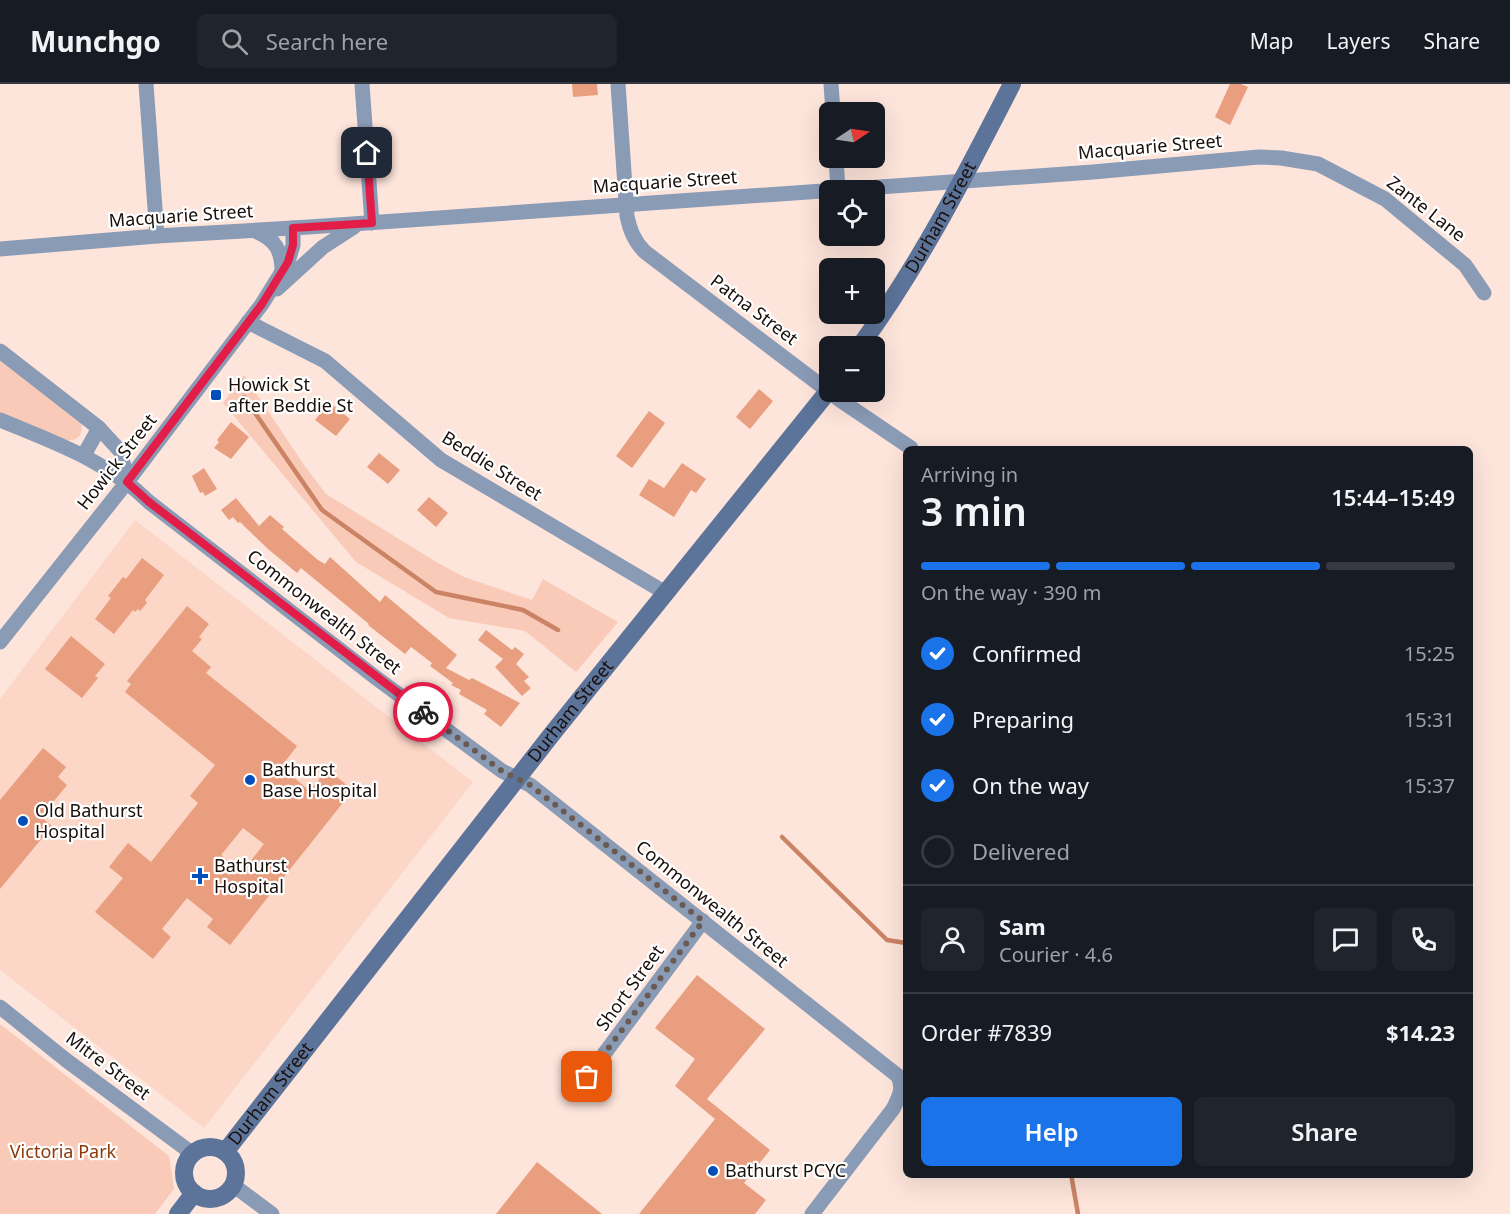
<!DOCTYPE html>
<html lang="en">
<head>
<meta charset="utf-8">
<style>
	:root { --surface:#171b24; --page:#20242c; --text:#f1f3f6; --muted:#9ea1a6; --line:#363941; --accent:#1a73e8 }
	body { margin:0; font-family:"Noto Sans",sans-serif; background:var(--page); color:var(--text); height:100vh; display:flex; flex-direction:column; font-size:22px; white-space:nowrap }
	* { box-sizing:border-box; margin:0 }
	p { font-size:20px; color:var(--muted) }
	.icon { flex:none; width:33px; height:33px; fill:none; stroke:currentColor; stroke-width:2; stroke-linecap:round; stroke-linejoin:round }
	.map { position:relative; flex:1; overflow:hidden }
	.panel { position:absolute; left:903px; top:362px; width:570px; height:732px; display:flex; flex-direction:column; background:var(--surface); border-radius:9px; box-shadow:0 6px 24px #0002 }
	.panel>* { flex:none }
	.needle { width:39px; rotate:77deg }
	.fabs { position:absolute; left:819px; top:18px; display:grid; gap:12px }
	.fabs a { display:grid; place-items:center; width:66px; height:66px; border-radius:9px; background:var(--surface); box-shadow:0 6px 24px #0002; font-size:30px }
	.pin { position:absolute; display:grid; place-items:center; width:51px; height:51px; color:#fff; margin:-26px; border-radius:12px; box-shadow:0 3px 9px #0006 }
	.courier { position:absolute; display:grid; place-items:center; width:60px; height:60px; margin:-30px; border:4px solid #e11d48; border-radius:50%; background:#fff; color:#222; box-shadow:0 2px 8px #0007 }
	.overview em { font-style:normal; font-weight:600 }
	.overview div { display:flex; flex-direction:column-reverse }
	.overview { display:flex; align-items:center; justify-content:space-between; height:102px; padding:0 18px }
	h1 { font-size:39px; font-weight:600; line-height:45px }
	.bar { display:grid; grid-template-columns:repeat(4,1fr); gap:9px 6px; align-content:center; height:72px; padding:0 18px }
	.bar i { height:8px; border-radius:4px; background:var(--line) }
	.bar .selected { background:var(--accent) }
	.bar p { grid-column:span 4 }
	.line { display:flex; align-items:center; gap:15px; padding:0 18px; border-top:2px solid var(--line) }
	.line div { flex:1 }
	.round { display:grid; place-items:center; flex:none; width:63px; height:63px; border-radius:9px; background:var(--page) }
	ol { padding:0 18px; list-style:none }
	li { display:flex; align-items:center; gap:18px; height:66px }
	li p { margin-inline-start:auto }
	li .icon { padding:6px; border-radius:50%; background:var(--accent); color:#fff; stroke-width:4 }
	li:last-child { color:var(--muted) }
	li i { width:33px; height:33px; border:3px solid var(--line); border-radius:50% }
	.primary-button { display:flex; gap:12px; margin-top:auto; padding:12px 18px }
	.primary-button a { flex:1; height:69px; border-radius:9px; background:var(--accent); color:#fff; font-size:24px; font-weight:600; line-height:69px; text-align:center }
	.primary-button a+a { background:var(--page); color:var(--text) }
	header { display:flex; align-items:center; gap:36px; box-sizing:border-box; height:84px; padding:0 30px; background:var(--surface); border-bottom:2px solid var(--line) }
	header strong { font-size:28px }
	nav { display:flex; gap:33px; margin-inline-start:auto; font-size:21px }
	.search { width:420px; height:54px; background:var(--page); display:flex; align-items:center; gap:15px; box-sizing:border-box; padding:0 21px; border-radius:9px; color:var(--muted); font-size:22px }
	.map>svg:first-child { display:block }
	.built { fill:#fcd6c6 }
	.green { fill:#f8cab7 }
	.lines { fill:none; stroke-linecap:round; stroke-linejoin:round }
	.stream { stroke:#cb8365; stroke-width:4.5 }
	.building { fill:#e89e7f; fill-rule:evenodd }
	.street { stroke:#8a9bb6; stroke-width:15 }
	.secondary { stroke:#5c749a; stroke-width:18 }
	.done { stroke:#695a54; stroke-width:6; stroke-dasharray:0 10.8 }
	.route { stroke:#e11d48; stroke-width:8 }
	.poi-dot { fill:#034eb8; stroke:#fff; stroke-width:2 }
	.labels { text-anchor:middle; stroke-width:4.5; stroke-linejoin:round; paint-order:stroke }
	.street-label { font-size:18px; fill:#190f0b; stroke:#fff }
	.poi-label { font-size:18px; fill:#190f0b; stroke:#fff; text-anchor:start }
	.park-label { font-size:18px; fill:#8e3809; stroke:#fff }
</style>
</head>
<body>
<header>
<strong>Munchgo</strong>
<div class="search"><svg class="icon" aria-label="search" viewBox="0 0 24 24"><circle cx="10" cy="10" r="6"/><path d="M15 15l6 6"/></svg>Search here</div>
<nav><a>Map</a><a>Layers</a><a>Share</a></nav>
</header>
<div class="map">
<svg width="1510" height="1130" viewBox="0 0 1510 1130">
	<rect width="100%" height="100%" fill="#fee5db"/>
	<polygon class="built" points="135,436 473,698 204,1044 0,886 0,615"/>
	<g class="green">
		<path d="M0 275 81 338C84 350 78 358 66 356L0 329Z"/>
		<polygon points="244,291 304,381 326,410 438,479 464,493 532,516 543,495 618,538 576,588 525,547 449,534 356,478 223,319"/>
		<polygon points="0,940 169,1072 174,1105 155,1130 0,1130"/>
	</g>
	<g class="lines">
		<g class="stream">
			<polyline points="244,313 322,426 436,508 523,526 558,546"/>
			<polyline points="782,753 887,856 906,859"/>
			<polyline points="1071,1090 1078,1130"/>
		</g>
	</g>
	<g class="building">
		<polygon points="572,0 597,0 598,11 573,13"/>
		<polygon points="1230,0 1241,0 1248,3 1230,41 1215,33"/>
		<polygon points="759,305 773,317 750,345 736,333"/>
		<polygon points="329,318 350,335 336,352 315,336"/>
		<polygon points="649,327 665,339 632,384 616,372"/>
		<polygon points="231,338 249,353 231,375 214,364 219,358 217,356"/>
		<polygon points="379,369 400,386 388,400 367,383"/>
		<polygon points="682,379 706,395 696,409 691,406 674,433 639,411 649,395 664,404"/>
		<polygon points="204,384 217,405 205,412 203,408 200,409 192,392"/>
		<polygon points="429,413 448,429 436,443 417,426"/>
		<polygon points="236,414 259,442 270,431 284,443 282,445 318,476 325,480 330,473 380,518 385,511 457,571 446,584 469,596 472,594 520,619 501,643 484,630 487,626 459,610 461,606 451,601 453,599 430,582 432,579 411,563 405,570 368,541 369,540 301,484 297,489 268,465 240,438 238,439 233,433 229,436 221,426"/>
		<polygon points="142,474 164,491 145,516 147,519 140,527 138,525 135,528 133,526 114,550 95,535 111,514 108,512 123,493 126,495"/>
		<path d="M187 522 209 540 199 553 202 555 192 567 211 583 206 589 297 662 281 683 310 707 327 685 353 706 230 861 207 843 213 835 187 814 162 845 171 853 153 875 95 828 123 794 109 783 128 759 151 778 198 719 190 712 215 681 125 608 131 600 127 597ZM243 744 264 760 242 788 221 771Z"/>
		<polygon points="486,546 512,566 515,563 524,570 516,580 529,593 524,597 531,604 522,612 495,583 503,575 478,556"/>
		<polygon points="71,552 105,580 95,592 98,594 82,614 45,585"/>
		<polygon points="43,664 66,683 58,693 67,701 41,733 52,742 0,805 0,716"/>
		<polygon points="697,891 765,945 707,1015 770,1066 744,1099 766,1116 755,1130 639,1130 715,1035 675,1002 695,975 655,944"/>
		<polygon points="537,1078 602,1130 496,1130"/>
	</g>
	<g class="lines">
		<g class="street">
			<polyline points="146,0 157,152"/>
			<polyline points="362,0 372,139"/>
			<path d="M618 0 627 132C630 146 634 157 645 168L840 316 911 364"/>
			<polyline points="831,0 833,28"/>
			<polyline points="836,74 838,105"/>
			<path d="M255 147C275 155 282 166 282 188"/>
			<polyline points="0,165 157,152 309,143 1093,88 1259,73 1281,74 1318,80 1385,115 1465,181 1484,209"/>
			<polyline points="277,205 323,163 354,143"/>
			<polyline points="248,238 325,277 441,376 664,508"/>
			<polyline points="0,267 99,344 121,368 127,398"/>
			<path d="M0 336C53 358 108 377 149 418L375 593 502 687 530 701 898 992C904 1005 899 1013 893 1025L812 1130"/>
			<polyline points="84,371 99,344"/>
			<polyline points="0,558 127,398 262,220 288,178 293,161 293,144"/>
			<polyline points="0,923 66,976 193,1070"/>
			<polyline points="587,993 703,837"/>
			<polyline points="233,1101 272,1130"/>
		</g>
		<g class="secondary">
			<path id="s1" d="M860 262C920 180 966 90 1012 0"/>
			<circle cx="210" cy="1089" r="26"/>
			<path id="s2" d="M225 1068 552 650 830 305"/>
			<polyline points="178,1130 194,1109"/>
		</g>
	</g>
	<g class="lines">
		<polyline class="done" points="423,628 502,687 530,701 703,837 587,993"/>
		<polyline class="route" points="367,69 372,139 293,144 293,161 288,178 262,220 127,398 149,418 423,628"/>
	</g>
	<g class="poi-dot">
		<rect x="210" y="305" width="12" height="12" rx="3"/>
		<circle cx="250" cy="696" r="6"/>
		<circle cx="23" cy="737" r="6"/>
		<path d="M197 783h6v6h6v6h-6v6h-6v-6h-6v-6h6z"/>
		<circle cx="713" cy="1087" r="6"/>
	</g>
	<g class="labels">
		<g class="street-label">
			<text transform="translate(1150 63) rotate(-5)" y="6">Macquarie Street</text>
			<text transform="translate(665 98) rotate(-4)" y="6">Macquarie Street</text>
			<text transform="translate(1426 125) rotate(38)" y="6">Zante Lane</text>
			<text transform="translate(181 132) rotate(-4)" y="6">Macquarie Street</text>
			<text dy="6" stroke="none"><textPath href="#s1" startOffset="152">Durham Street</textPath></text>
			<text transform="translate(754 226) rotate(37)" y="6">Patna Street</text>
			<text transform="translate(117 378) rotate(-52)" y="6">Howick Street</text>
			<text transform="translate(492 382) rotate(32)" y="6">Beddie Street</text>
			<text transform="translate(324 528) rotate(38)" y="6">Commonwealth Street</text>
			<text dy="6" stroke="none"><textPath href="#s2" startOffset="560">Durham Street</textPath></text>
			<text transform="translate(712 820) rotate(39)" y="6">Commonwealth Street</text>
			<text transform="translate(630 904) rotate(-54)" y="6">Short Street</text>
			<text transform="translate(108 982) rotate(37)" y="6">Mitre Street</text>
			<text dy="6" stroke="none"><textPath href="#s2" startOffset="74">Durham Street</textPath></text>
		</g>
		<g class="poi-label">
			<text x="228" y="307">Howick St<tspan x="228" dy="21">after Beddie St</tspan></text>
			<text x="262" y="692">Bathurst<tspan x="262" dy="21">Base Hospital</tspan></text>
			<text x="35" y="733">Old Bathurst<tspan x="35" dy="21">Hospital</tspan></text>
			<text x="214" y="788">Bathurst<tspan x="214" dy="21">Hospital</tspan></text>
			<text x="725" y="1093">Bathurst PCYC</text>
		</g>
		<g class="park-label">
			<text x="63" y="1074">Victoria Park</text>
		</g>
	</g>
</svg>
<div class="fabs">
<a><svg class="needle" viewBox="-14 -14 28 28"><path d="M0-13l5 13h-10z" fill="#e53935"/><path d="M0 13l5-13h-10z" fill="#9ea1a6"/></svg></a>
<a><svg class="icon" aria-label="locate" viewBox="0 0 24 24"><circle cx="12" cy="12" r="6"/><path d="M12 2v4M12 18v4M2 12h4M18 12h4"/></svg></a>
<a>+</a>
<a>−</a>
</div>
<div class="pin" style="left:587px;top:993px;background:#ea580c"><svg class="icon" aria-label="bag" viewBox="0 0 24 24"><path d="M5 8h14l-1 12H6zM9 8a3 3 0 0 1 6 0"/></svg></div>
<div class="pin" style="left:367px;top:69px;background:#1f2937"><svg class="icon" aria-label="home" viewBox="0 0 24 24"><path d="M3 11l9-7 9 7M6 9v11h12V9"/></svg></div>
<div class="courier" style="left:423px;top:628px"><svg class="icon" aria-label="bike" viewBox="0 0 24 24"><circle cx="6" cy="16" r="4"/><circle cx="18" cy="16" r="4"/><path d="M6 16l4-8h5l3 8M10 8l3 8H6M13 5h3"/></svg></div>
<section class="panel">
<div class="overview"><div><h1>3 min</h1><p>Arriving in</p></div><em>15:44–15:49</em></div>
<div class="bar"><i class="selected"></i><i class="selected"></i><i class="selected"></i><i></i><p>On the way · 390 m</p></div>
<ol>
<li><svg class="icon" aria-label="check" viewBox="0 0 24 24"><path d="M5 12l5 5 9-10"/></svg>Confirmed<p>15:25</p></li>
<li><svg class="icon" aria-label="check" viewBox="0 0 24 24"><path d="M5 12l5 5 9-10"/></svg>Preparing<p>15:31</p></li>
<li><svg class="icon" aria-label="check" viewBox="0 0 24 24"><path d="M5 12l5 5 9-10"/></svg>On the way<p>15:37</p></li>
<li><i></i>Delivered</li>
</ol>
<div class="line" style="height:108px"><a class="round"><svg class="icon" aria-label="person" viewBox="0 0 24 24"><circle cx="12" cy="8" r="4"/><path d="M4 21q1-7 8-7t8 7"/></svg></a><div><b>Sam</b><p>Courier · 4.6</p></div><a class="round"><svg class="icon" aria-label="chat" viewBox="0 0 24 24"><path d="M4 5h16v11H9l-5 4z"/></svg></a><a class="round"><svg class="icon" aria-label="phone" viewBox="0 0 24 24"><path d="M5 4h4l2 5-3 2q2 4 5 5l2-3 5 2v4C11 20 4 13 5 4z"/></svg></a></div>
<div class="line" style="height:78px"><div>Order #7839</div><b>$14.23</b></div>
<div class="primary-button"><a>Help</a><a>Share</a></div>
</section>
</div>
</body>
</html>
